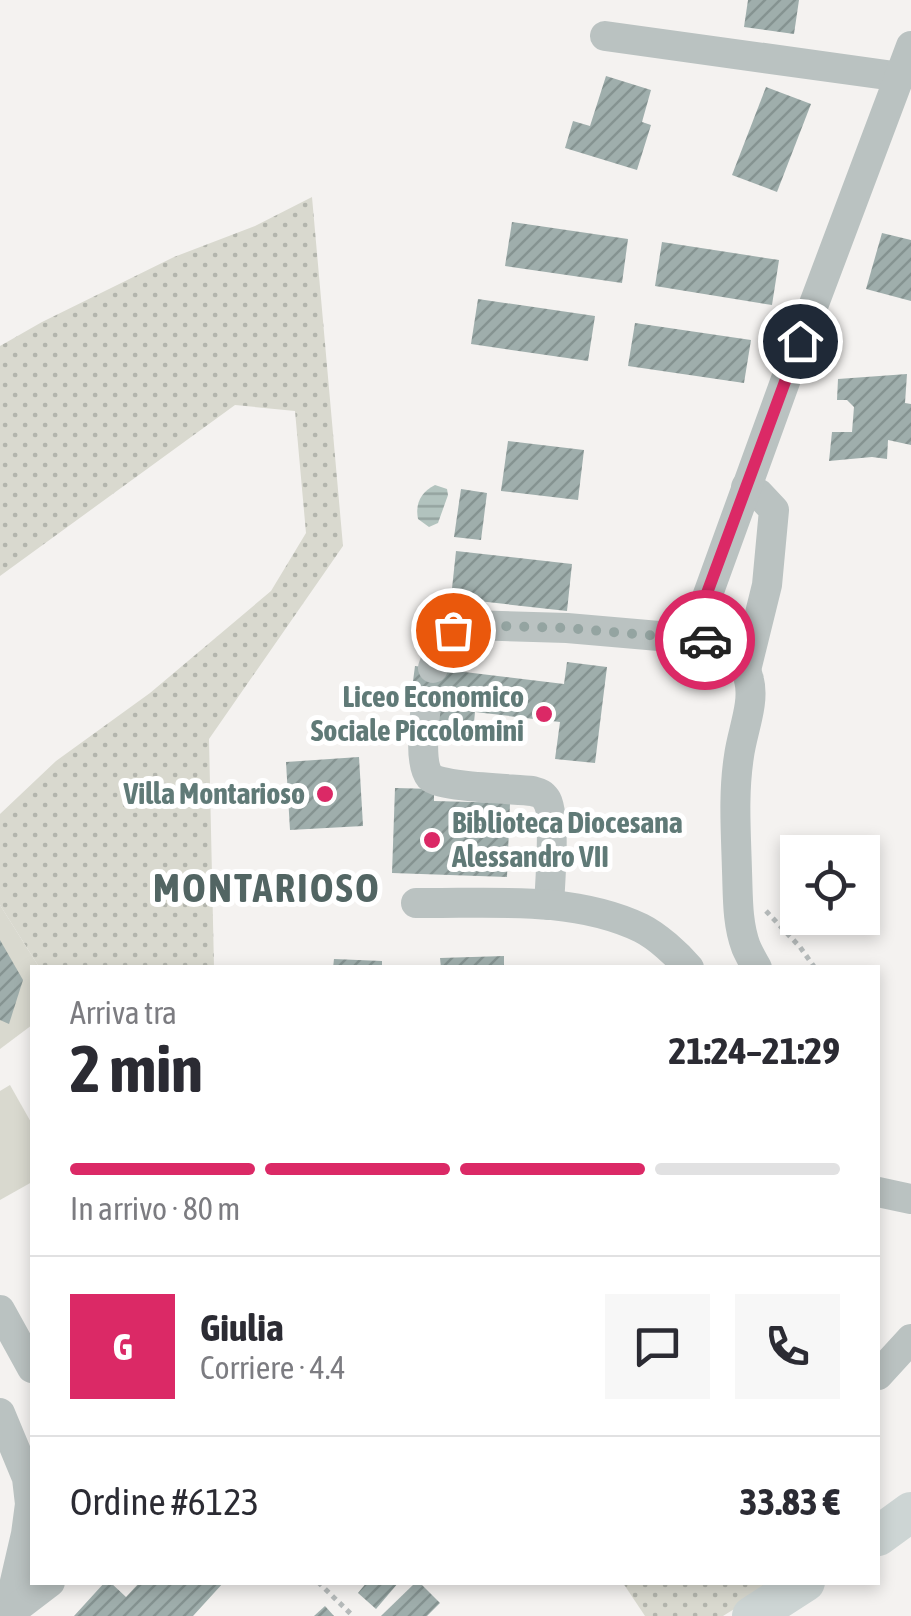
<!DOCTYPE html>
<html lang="it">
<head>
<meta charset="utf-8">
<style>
	:root { --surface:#fff; --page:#f7f7f7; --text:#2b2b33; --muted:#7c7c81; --line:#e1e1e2; --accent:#db2966 }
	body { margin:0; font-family:"Asap Condensed",sans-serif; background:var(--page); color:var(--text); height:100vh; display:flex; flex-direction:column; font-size:38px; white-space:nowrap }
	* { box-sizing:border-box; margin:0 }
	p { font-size:32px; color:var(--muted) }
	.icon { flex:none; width:55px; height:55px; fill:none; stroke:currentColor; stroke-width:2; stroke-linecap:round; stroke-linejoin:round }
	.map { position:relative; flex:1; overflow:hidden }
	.side { position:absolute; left:30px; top:965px; width:850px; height:620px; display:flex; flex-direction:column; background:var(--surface); border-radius:0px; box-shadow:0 5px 15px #0003 }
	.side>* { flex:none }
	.buttons { position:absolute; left:780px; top:835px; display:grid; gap:20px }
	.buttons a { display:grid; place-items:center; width:100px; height:100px; border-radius:0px; background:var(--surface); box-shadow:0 5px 15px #0003; font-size:50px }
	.pin { position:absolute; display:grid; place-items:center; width:85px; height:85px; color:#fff; margin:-42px; border:5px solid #fff; border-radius:50%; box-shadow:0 2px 10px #0007 }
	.courier { position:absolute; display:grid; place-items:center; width:100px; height:100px; margin:-50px; border:8px solid #db2966; border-radius:50%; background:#fff; color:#222; box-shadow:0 2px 12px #0007 }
	.headline em { font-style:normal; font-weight:700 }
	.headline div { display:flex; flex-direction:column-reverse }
	.headline { display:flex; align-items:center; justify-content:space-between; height:170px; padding:0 40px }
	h1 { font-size:65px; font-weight:700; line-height:75px }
	.bar { display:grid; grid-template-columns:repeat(4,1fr); gap:15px 10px; align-content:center; height:120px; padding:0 40px }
	.bar i { height:12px; border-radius:8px; background:var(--line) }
	.bar .on { background:var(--accent) }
	.bar p { grid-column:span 4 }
	.line { display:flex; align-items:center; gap:25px; padding:0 40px; border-top:2px solid var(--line) }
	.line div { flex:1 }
	.round { display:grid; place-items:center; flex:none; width:105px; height:105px; border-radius:0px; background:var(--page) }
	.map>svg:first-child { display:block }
	.grass { fill:url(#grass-dots) }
	.park { fill:#d9d9cf }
	.water { fill:url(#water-rules) }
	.building { fill:url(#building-hatch) }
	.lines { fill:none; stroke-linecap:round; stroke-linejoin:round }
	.path { stroke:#b5baba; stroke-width:5; stroke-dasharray:5 5; stroke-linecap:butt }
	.minor { stroke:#bac2c1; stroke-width:30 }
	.major { stroke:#cdd5d4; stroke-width:40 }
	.done { stroke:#94a4a1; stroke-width:10; stroke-dasharray:0 18 }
	.route { stroke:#db2966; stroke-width:12 }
	.poi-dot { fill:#db2966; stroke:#fff; stroke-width:4 }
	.labels { text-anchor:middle; stroke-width:10; stroke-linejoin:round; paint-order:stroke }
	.poi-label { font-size:30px; font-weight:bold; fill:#607a77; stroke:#fff; text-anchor:end }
	.district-label { font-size:40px; font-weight:bold; letter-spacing:2.5px; fill:#526563; stroke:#fff }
</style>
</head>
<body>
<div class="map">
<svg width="911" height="1616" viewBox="0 0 911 1616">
	<defs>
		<pattern id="grass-dots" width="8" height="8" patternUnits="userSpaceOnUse" patternTransform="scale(2.5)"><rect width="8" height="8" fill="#d9d9cf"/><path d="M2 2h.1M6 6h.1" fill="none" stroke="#b3b5ad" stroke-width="1.8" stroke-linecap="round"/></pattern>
		<pattern id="water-rules" width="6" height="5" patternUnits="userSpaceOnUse" patternTransform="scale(2.5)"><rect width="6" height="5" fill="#b2c3be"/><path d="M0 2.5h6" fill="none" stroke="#94a39f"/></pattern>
		<pattern id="building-hatch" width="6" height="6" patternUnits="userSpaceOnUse" patternTransform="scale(2.5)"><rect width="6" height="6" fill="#9faeac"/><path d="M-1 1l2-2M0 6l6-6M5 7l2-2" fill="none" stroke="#859391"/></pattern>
	</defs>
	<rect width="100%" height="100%" fill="#f4f2f0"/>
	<g class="grass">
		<polygon points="312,197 343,546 209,739 214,967 39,967 0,905 0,814 56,761 150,693 271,591 306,533 295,411 235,405 0,576 0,346 42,322 174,257 255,226"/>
		<polygon points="623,1583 776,1583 723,1616 645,1616"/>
	</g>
	<g class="park">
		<polygon points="0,905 39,967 32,968 32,1025 0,1049"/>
		<polygon points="10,1085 32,1124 32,1182 0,1200 0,1091"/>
	</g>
	<path class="water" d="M435 485 447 489 448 495 438 523 429 527 418 519C415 503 421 492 435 485Z"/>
	<g class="building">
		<polygon points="748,0 799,0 794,34 744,27"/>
		<polygon points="606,76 651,90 642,122 651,125 637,170 565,148 573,121 590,126"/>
		<polygon points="766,87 811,104 777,192 732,175"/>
		<polygon points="512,222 628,239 622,283 505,266"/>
		<polygon points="882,233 911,240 911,301 866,289"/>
		<polygon points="662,242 779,260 772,305 655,286"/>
		<polygon points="478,299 595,316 588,361 471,344"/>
		<polygon points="635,323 751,340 744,383 628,366"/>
		<polygon points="907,374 905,403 911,404 911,445 888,440 887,459 872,457 829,461 832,432 852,432 854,407 847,400 837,400 838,379"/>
		<polygon points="508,441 584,450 578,500 501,491"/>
		<polygon points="461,489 487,493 481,540 454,537"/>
		<polygon points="456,551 572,564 567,611 451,598"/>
		<polygon points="567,662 607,667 595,763 555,759 560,722 475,712 473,733 438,729 440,707 410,704 415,666 564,684"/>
		<polygon points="359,757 363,826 290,830 286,762"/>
		<polygon points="395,788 434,789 434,801 510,803 507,877 392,873"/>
		<polygon points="0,940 23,980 9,1024 0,1020"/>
		<polygon points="504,956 504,968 441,968 440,958"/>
		<polygon points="334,959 382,961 382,968 333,968"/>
		<polygon points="105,1582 110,1582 126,1597 140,1582 224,1582 193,1616 74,1616"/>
		<polygon points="367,1582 399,1582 376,1609 358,1593"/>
		<polygon points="416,1582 419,1582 440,1603 427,1616 381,1616"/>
		<polygon points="325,1606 334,1616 314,1616"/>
	</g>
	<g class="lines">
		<g class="path">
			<polyline points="766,911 800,947 815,968"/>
			<polyline points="318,1582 353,1616"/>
		</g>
		<g class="minor">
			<polyline points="605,36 901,77"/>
			<polyline points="746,487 759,494 774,510 767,585 746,670"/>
			<polyline points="433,668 444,638 453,630 469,625 567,628 705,640"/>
			<path d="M426 706C424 722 419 764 430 777 439 787 515 789 532 791 539 793 542 793 546 799 556 812 550 885 549 905"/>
			<path d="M416 903C489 904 572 895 641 928 657 936 677 954 689 968"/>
			<path d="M757 968C753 961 749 954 746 947 737 923 738 896 737 871 736 833 733 794 739 756 742 732 755 703 749 680 742 645 698 654 699 619L794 357 911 46"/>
			<polyline points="878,1192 911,1199"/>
			<polyline points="0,1310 32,1368"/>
			<polyline points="878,1375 911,1339"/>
			<polyline points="0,1413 27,1478 30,1504 26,1534 7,1616"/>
			<polyline points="7,1615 50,1582"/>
		</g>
		<g class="major">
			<polyline points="878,1536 911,1512"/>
			<polyline points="752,1616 805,1582"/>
		</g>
	</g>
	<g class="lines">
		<polyline class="done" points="453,630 470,625 566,628 705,640"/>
		<polyline class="route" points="705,640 698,626 700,612 800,341"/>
	</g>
	<g class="poi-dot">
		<circle cx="544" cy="714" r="10"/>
		<circle cx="325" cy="794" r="10"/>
		<circle cx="432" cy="840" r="10"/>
	</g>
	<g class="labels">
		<g class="poi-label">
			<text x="524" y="707">Liceo Economico<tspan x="524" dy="34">Sociale Piccolomini</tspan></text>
			<text x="305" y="804">Villa Montarioso</text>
			<text x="452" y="833" text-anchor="start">Biblioteca Diocesana<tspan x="452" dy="34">Alessandro VII</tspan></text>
		</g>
		<g class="district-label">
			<text x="267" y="902">MONTARIOSO</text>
		</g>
	</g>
</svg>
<div class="buttons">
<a><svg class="icon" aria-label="locate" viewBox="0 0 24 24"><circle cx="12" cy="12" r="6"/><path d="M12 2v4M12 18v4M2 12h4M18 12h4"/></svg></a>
</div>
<div class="pin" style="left:453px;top:630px;background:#ea580c"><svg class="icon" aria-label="bag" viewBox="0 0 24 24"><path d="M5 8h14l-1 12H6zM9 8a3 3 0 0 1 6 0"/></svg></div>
<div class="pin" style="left:800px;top:341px;background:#1f2937"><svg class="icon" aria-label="home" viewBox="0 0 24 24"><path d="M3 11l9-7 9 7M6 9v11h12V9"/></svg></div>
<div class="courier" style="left:705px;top:640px"><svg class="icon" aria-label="car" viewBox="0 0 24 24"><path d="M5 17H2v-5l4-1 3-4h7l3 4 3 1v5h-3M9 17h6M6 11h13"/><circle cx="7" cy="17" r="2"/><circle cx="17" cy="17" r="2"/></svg></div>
<section class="side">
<div class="headline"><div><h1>2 min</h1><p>Arriva tra</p></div><em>21:24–21:29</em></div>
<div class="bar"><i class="on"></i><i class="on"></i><i class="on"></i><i></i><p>In arrivo · 80 m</p></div>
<div class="line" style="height:180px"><b class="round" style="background:var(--accent);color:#fff">G</b><div><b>Giulia</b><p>Corriere · 4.4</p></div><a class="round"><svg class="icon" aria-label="chat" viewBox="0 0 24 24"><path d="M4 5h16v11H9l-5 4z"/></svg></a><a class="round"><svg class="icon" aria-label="phone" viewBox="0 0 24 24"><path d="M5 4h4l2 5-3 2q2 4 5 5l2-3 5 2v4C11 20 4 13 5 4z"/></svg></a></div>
<div class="line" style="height:130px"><div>Ordine #6123</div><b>33.83 €</b></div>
</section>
</div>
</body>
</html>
